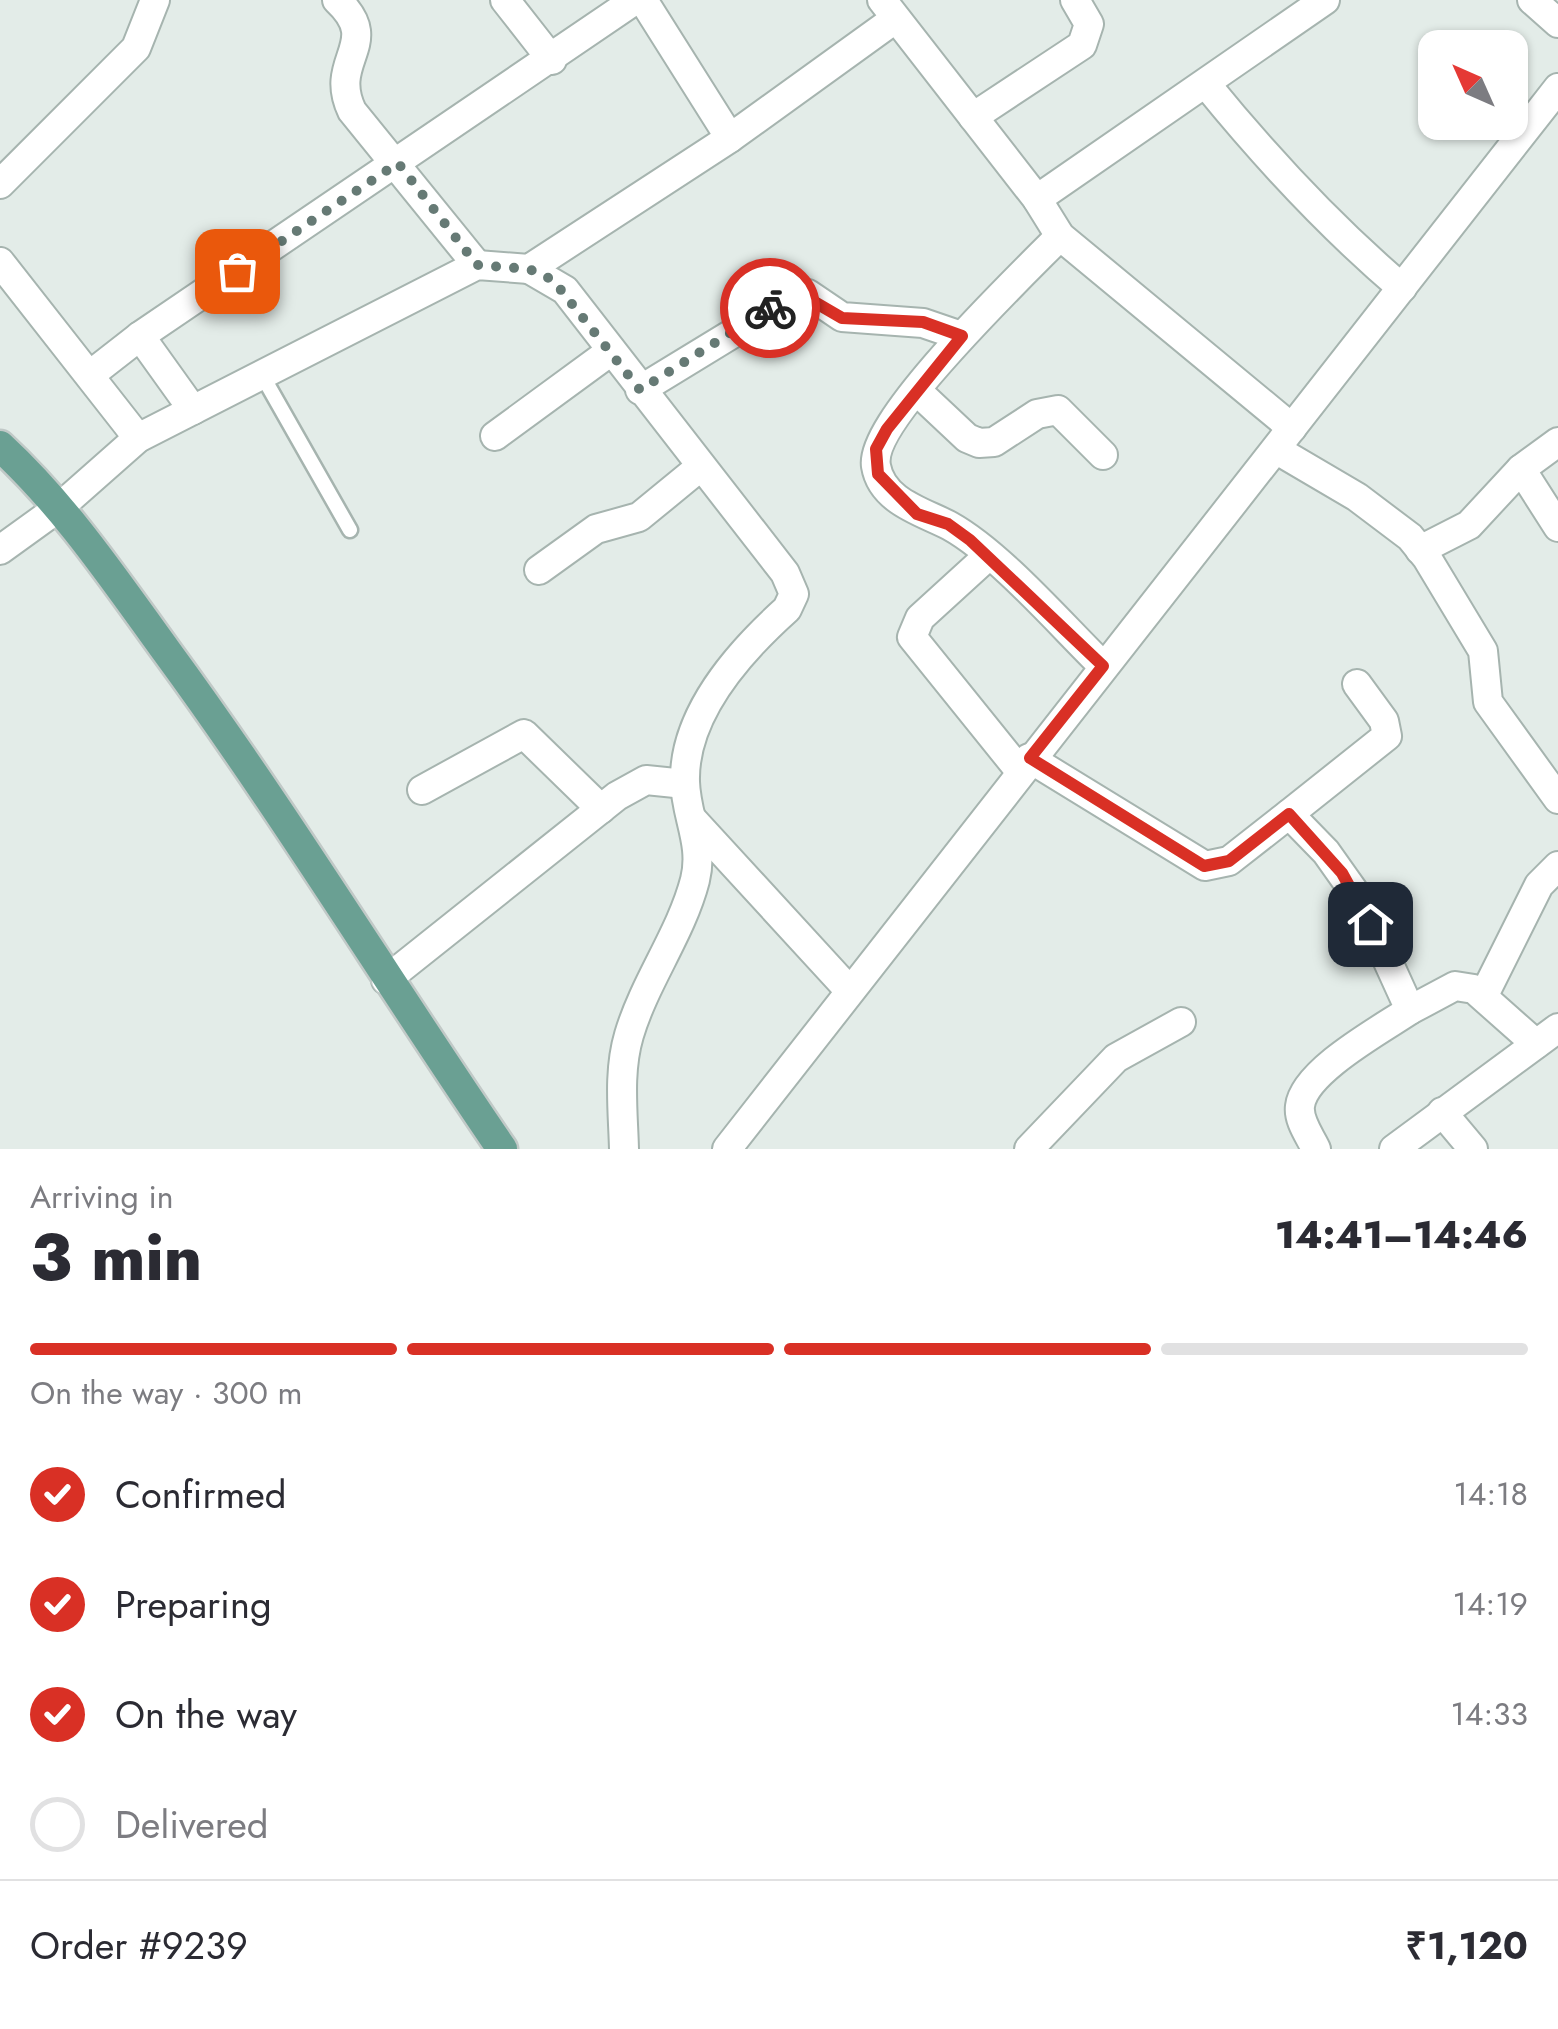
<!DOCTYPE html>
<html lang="en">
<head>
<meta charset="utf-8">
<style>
	:root { --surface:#fff; --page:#f2f2f3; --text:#2b2b33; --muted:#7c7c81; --line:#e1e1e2; --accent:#d93025 }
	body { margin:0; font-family:Jost,sans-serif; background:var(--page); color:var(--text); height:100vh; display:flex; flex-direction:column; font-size:38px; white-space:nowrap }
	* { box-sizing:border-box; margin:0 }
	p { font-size:32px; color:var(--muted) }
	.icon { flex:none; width:55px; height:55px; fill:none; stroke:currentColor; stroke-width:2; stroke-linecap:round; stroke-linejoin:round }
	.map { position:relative; height:1149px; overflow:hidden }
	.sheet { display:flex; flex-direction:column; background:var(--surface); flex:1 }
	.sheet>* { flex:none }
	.needle { width:65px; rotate:315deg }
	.buttons { position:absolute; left:1418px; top:30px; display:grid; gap:20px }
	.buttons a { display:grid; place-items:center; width:110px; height:110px; border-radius:20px; background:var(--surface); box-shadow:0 2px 8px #0004; font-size:50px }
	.pin { position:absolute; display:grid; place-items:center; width:85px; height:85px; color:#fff; margin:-42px; border-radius:20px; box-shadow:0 5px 15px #0006 }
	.courier { position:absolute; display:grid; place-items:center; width:100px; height:100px; margin:-50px; border:8px solid #d93025; border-radius:50%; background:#fff; color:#222; box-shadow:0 2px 12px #0007 }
	.headline em { font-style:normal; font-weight:800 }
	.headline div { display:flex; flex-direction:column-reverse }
	.headline { display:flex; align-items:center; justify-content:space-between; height:170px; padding:0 30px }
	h1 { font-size:65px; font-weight:800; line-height:75px }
	.bar { display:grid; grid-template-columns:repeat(4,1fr); gap:15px 10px; align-content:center; height:120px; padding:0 30px }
	.bar i { height:12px; border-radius:8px; background:var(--line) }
	.bar .active { background:var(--accent) }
	.bar p { grid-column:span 4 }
	.line { display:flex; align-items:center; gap:25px; padding:0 30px; border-top:2px solid var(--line) }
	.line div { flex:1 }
	ol { padding:0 30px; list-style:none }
	li { display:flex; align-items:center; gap:30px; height:110px }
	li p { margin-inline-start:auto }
	li .icon { padding:10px; border-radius:50%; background:var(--accent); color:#fff; stroke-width:4 }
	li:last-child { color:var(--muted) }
	li i { width:55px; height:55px; border:5px solid var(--line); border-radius:50% }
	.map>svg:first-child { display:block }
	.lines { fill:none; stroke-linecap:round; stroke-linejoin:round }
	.lane-casing { stroke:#a6b4af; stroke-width:19 }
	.street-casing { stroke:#a6b4af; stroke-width:32 }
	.primary-casing { stroke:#c1c9c7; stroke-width:35 }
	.lane { stroke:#fff; stroke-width:14 }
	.street { stroke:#fff; stroke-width:28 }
	.primary { stroke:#6aa093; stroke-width:30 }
	.done { stroke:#667a75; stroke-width:10; stroke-dasharray:0 18 }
	.route { stroke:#d93025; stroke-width:12 }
</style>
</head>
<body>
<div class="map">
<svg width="1558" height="1149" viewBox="0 0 1558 1149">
	<rect width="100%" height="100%" fill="#e3ece8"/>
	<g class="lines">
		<g class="lane-casing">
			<polyline id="lane" points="262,375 350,530"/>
		</g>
		<g class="street-casing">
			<g id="street">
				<path d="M337 0C384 44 327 59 352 111L477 265"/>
				<polyline points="505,0 552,60"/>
				<polyline points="643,0 730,138"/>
				<polyline points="882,0 1037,199 1060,236 1292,428"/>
				<polyline points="1532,0 1558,23"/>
				<path d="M1206 84C1267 159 1329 226 1402 288"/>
				<polyline points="973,117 1082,45 1089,24 1075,0"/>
				<polyline points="0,184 136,48 155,0"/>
				<polyline points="1037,199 1325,0"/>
				<path d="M1060 236C1025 272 868 421 876 466 882 502 924 512 950 526 1000 554 1060 624 1103 666"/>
				<polyline points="0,262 138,438"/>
				<path d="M529 269 565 290 785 573 794 594 787 609C739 652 683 714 685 782 686 817 704 844 695 880 681 934 645 981 629 1035 618 1072 623 1111 624 1149"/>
				<polyline points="140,336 193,410"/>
				<polyline points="90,375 140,336 635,0"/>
				<polyline points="640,390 799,293 808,294 842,317 923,323 961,336"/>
				<polyline points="917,391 967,438 979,443 994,442 1037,414 1058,410 1103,455"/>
				<polyline points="495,436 611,351"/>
				<polyline points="1277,450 1357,497 1410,537 1427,558 1483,651 1488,702 1558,799"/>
				<polyline points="1521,469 1558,527"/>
				<polyline points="0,550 61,506 138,438 477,265 529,269 730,138 895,19"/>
				<polyline points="1420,550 1469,525 1521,469 1558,442"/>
				<polyline points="988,556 920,618 912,637 1020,771"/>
				<polyline points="539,570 596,529 639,517 700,467"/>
				<path d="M1029 758 1205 866 1229 861 1289 814 1326 852 1360 900 1410 1010C1382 1029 1304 1071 1300 1106 1298 1121 1310 1136 1316 1149"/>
				<polyline points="422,790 524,734 601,809"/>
				<polyline points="1289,814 1387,736 1384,721 1357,684"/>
				<polyline points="692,819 849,990"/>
				<polyline points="386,980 617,796 646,780 685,784"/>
				<polyline points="1484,995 1539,885 1558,866"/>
				<polyline points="1410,1010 1455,986 1474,989 1536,1044"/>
				<polyline points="1442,1112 1473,1149"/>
				<polyline points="727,1149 1558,88"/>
				<polyline points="1029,1149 1116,1058 1181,1022"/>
				<polyline points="1394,1149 1558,1028"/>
			</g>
		</g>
		<g class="primary-casing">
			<path id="primary" d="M0 446C66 507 114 579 167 652 285 813 389 984 502 1149"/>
		</g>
		<use href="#lane" class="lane"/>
		<use href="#street" class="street"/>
		<use href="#primary" class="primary"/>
	</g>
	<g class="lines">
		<polyline class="done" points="237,271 398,163 477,265 529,269 553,280 640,390 770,308"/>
		<polyline class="route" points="770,308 799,293 842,318 923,322 962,336 887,429 876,449 878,474 917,514 948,524 970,540 1103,666 1030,758 1204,866 1229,861 1289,814 1342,873 1370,924"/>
	</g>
</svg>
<div class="buttons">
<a><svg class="needle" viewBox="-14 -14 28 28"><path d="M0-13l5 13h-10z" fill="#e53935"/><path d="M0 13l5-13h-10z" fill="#7c7c81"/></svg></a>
</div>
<div class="pin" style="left:237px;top:271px;background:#ea580c"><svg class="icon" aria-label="bag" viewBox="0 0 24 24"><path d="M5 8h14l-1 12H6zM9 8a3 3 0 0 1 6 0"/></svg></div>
<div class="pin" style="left:1370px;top:924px;background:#1f2937"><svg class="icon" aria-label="home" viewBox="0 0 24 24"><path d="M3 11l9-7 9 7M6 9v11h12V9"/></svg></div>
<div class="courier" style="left:770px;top:308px"><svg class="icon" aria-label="bike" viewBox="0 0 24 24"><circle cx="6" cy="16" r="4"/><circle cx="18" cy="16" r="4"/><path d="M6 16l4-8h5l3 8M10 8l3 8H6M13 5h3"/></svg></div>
</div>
<section class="sheet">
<div class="headline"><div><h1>3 min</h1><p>Arriving in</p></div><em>14:41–14:46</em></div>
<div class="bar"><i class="active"></i><i class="active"></i><i class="active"></i><i></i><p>On the way · 300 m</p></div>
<ol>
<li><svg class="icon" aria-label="check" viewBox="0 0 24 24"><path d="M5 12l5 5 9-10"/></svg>Confirmed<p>14:18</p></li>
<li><svg class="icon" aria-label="check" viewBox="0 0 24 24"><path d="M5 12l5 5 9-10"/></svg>Preparing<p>14:19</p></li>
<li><svg class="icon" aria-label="check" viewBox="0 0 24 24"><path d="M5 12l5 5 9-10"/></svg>On the way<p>14:33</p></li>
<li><i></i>Delivered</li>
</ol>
<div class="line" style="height:130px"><div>Order #9239</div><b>₹1,120</b></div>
</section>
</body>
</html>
